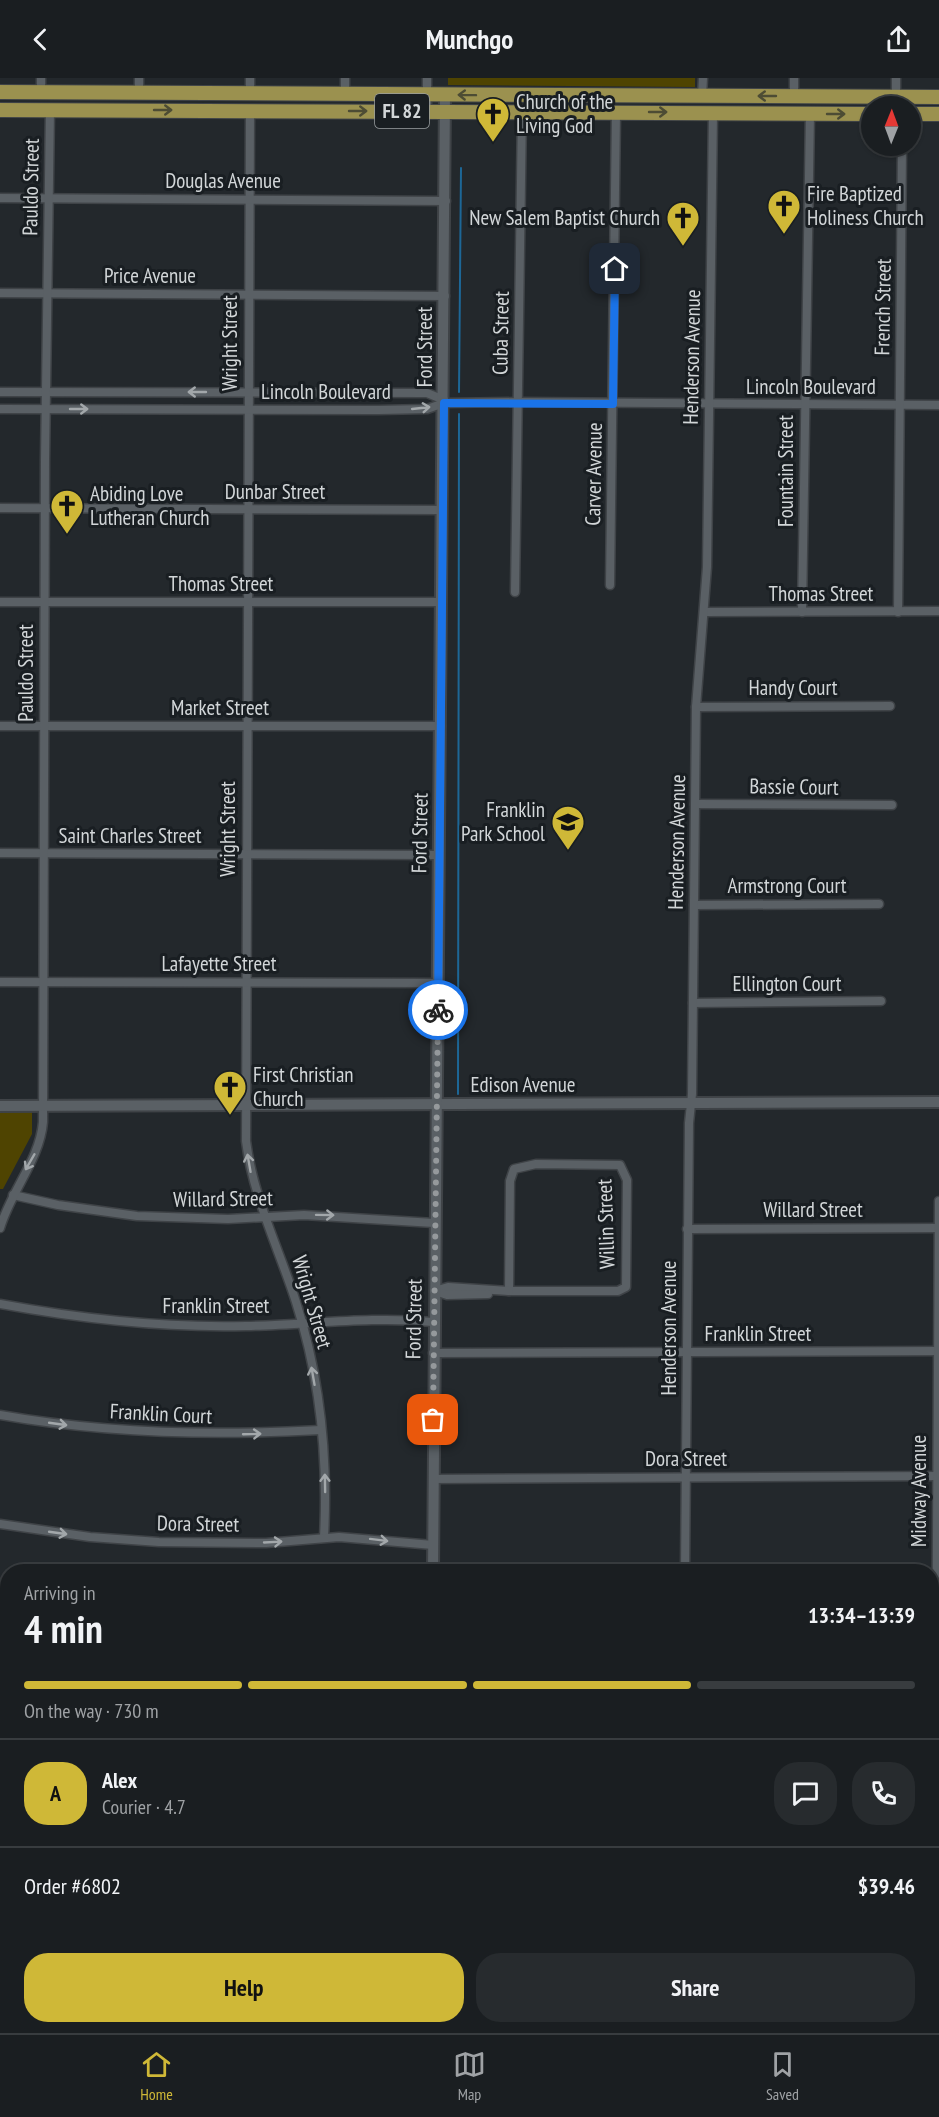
<!DOCTYPE html>
<html lang="en">
<head>
<meta charset="utf-8">
<style>
	:root { --surface:#1a1e21; --page:#272b2e; --text:#f1f3f6; --muted:#9fa2a5; --line:#383c3f; --accent:#cfb837 }
	body { margin:0; font-family:"PT Sans Narrow",sans-serif; background:var(--page); color:var(--text); height:100vh; display:flex; flex-direction:column; font-size:22px; white-space:nowrap }
	* { box-sizing:border-box; margin:0 }
	p { font-size:20px; color:var(--muted) }
	.icon { flex:none; width:33px; height:33px; fill:none; stroke:currentColor; stroke-width:2; stroke-linecap:round; stroke-linejoin:round }
	.map { position:relative; flex:1; overflow:hidden }
	.sheet { position:absolute; left:0px; top:1486px; width:939px; height:470px; display:flex; flex-direction:column; background:var(--surface); border-radius:24px 24px 0 0; box-shadow:0 2px 4px #0004,0 0 0 2px var(--line) }
	.sheet>* { flex:none }
	.needle { width:39px; rotate:1deg }
	.buttons { position:absolute; left:861px; top:18px; display:grid; gap:12px }
	.buttons a { display:grid; place-items:center; width:60px; height:60px; border-radius:50%; background:var(--surface); box-shadow:0 2px 4px #0004,0 0 0 2px var(--line); font-size:30px }
	.pin { position:absolute; display:grid; place-items:center; width:51px; height:51px; color:#fff; margin:-26px; border-radius:12px; box-shadow:0 3px 9px #0006 }
	.courier { position:absolute; display:grid; place-items:center; width:60px; height:60px; margin:-30px; border:4px solid #1a73e8; border-radius:50%; background:#fff; color:#222; box-shadow:0 2px 8px #0007 }
	.overview em { font-style:normal; font-weight:800 }
	.overview div { display:flex; flex-direction:column-reverse }
	.overview { display:flex; align-items:center; justify-content:space-between; height:102px; padding:0 24px }
	h1 { font-size:39px; font-weight:800; line-height:45px }
	.bar { display:grid; grid-template-columns:repeat(4,1fr); gap:9px 6px; align-content:center; height:72px; padding:0 24px }
	.bar i { height:8px; border-radius:4px; background:var(--line) }
	.bar .current { background:var(--accent) }
	.bar p { grid-column:span 4 }
	.line { display:flex; align-items:center; gap:15px; padding:0 24px; border-top:2px solid var(--line) }
	.line div { flex:1 }
	.round { display:grid; place-items:center; flex:none; width:63px; height:63px; border-radius:24px; background:var(--page) }
	.cta { display:flex; gap:12px; margin-top:auto; padding:12px 24px }
	.cta a { flex:1; height:69px; border-radius:24px; background:var(--accent); color:#111; font-size:24px; font-weight:800; line-height:69px; text-align:center }
	.cta a+a { background:var(--page); color:var(--text) }
	header { display:flex; justify-content:space-between; align-items:center; height:78px; padding:0 24px; background:var(--surface); font-size:27px; font-weight:800 }
	.tab-bar { display:flex; justify-content:space-around; align-items:center; height:84px; border-top:2px solid var(--line); background:var(--surface); font-size:16px; color:var(--muted) }
	.tab-bar a { display:grid; justify-items:center; gap:3px }
	.tab-bar .current { color:var(--accent) }
	.map>svg:first-child { display:block }
	.green { fill:#4f4401 }
	.lines { fill:none; stroke-linecap:round; stroke-linejoin:round }
	.stream { stroke:#1d6797; stroke-width:2 }
	.minor-casing { stroke:#3f4347; stroke-width:11 }
	.tertiary-casing { stroke:#3f4347; stroke-width:14 }
	.primary-casing { stroke:#3f4347; stroke-width:16 }
	.minor { stroke:#5a6065; stroke-width:8 }
	.tertiary { stroke:#5a6065; stroke-width:10 }
	.primary { stroke:#9b914f; stroke-width:14 }
	.oneway { stroke:#4d4c34 }
	.oneway2 { stroke:#a2a7aa }
	.done { stroke:#95999c; stroke-width:6; stroke-dasharray:0 10.8 }
	.route { stroke:#1a73e8; stroke-width:8 }
	.labels { text-anchor:middle; stroke-width:6; stroke-linejoin:round; paint-order:stroke }
	.shield { fill:#191e22; stroke:#9a9fa1; stroke-width:1.5 }
	.shield-label { font-size:20px; font-weight:bold; fill:#d2d6d8 }
	.poi-label { font-size:21px; fill:#d2d6d8; stroke:#191e22; text-anchor:start }
	.street-label { font-size:21px; fill:#d2d6d8; stroke:#191e22 }
</style>
</head>
<body>
<header><svg class="icon" aria-label="back" viewBox="0 0 24 24"><path d="M15 5l-7 7 7 7"/></svg>Munchgo<svg class="icon" aria-label="share" viewBox="0 0 24 24"><path d="M12 15V3M7 8l5-5 5 5M5 13v7h14v-7"/></svg></header>
<div class="map">
<svg width="939" height="1955" viewBox="0 0 939 1955">
	<rect width="100%" height="100%" fill="#23282c"/>
	<g class="green">
		<polygon points="448,0 695,0 695,9 448,7"/>
		<polygon points="0,1033 32,1033 32,1056 3,1111 0,1111"/>
		<path d="M216 1949H334C323 1954 313 1950 301 1951 272 1953 244 1955 216 1949Z"/>
	</g>
	<g class="lines">
		<g class="stream">
			<polyline points="459,314 461,90"/>
			<polyline points="458,1016 459,336"/>
		</g>
		<g class="minor-casing">
			<g id="minor">
				<polyline points="896,0 896,18 900,28"/>
				<polyline points="139,13 139,0"/>
				<polyline points="41,14 41,0"/>
				<polyline points="250,14 250,0"/>
				<polyline points="345,16 345,0"/>
				<polyline points="702,18 703,0"/>
				<polyline points="794,19 794,0"/>
				<path d="M250 32 246 1063C253 1119 279 1171 296 1224 320 1299 328 1381 324 1459"/>
				<polyline points="427,33 427,0"/>
				<polyline points="0,120 446,123"/>
				<polyline points="0,215 445,218"/>
				<polyline points="0,314 427,315 444,322"/>
				<polyline points="0,331 378,332 427,331 444,325 518,324 939,327"/>
				<polyline points="0,430 442,432"/>
				<polyline points="610,507 616,34"/>
				<polyline points="515,514 522,34"/>
				<polyline points="0,524 442,524"/>
				<polyline points="704,534 939,533"/>
				<polyline points="802,534 810,35"/>
				<polyline points="898,534 902,68"/>
				<polyline points="696,629 890,628"/>
				<polyline points="0,648 441,648"/>
				<polyline points="695,726 892,727"/>
				<polyline points="0,775 439,777"/>
				<polyline points="694,827 879,826"/>
				<polyline points="0,904 438,905"/>
				<polyline points="693,925 881,923"/>
				<polygon points="536,1086 620,1087 627,1102 626,1209 618,1213 509,1213 510,1103 514,1091"/>
				<polyline points="13,1117 58,1127 137,1138 228,1141 304,1137 434,1145"/>
				<path d="M0 1150C11 1113 40 1081 43 1044L45 382 50 31"/>
				<polyline points="687,1151 939,1150"/>
				<polyline points="434,1213 448,1209 509,1213"/>
				<polyline points="435,1213 447,1217 488,1216"/>
				<path d="M0 1226C81 1241 163 1250 246 1248 309 1247 370 1238 433 1244"/>
				<polyline points="433,1275 939,1273"/>
				<path d="M0 1337C107 1356 213 1358 321 1352"/>
				<polyline points="433,1401 939,1398"/>
				<polyline points="0,1446 90,1459 159,1464 266,1465 339,1459 433,1467"/>
				<polyline points="685,1494 689,1045 692,1016 696,629 707,489 713,35"/>
				<polyline points="0,1537 8,1537"/>
				<polyline points="683,1955 683,1948"/>
				<polyline points="934,1955 939,1123"/>
			</g>
		</g>
		<g class="tertiary-casing">
			<g id="tertiary">
				<polyline points="0,1028 939,1024"/>
				<polyline points="433,1494 445,16"/>
				<polyline points="430,1955 431,1948"/>
			</g>
		</g>
		<g class="primary-casing">
			<g id="primary">
				<polyline points="0,14 939,19"/>
				<polyline points="0,32 872,36"/>
				<polyline points="910,36 939,36"/>
			</g>
		</g>
		<use href="#minor" class="minor"/>
		<use href="#tertiary" class="tertiary"/>
		<use href="#primary" class="primary"/>
	</g>
	<defs><path id="oneway-shaft" d="M-6 0H5M1.5-3L5.5 0L1.5 3" fill="none" stroke-width="1.6" stroke-linecap="round" stroke-linejoin="round" transform="scale(1.5)"/></defs>
	<g class="oneway">
		<use href="#oneway-shaft" transform="translate(467 17) rotate(-179)"/>
		<use href="#oneway-shaft" transform="translate(767 18) rotate(-180)"/>
		<use href="#oneway-shaft" transform="translate(163 32)"/>
		<use href="#oneway-shaft" transform="translate(358 33)"/>
		<use href="#oneway-shaft" transform="translate(658 34)"/>
		<use href="#oneway-shaft" transform="translate(836 36)"/>
	</g>
	<g class="oneway2">
		<use href="#oneway-shaft" transform="translate(197 314) rotate(-180)"/>
		<use href="#oneway-shaft" transform="translate(421 330) rotate(-6)"/>
		<use href="#oneway-shaft" transform="translate(79 331)"/>
		<use href="#oneway-shaft" transform="translate(30 1084) rotate(120)"/>
		<use href="#oneway-shaft" transform="translate(249 1085) rotate(-100)"/>
		<use href="#oneway-shaft" transform="translate(325 1137) rotate(1)"/>
		<use href="#oneway-shaft" transform="translate(313 1298) rotate(-100)"/>
		<use href="#oneway-shaft" transform="translate(58 1346) rotate(8)"/>
		<use href="#oneway-shaft" transform="translate(252 1356) rotate(-2)"/>
		<use href="#oneway-shaft" transform="translate(325 1405) rotate(-91)"/>
		<use href="#oneway-shaft" transform="translate(58 1455) rotate(8)"/>
		<use href="#oneway-shaft" transform="translate(379 1462) rotate(7)"/>
		<use href="#oneway-shaft" transform="translate(273 1464) rotate(-3)"/>
	</g>
	<g class="lines">
		<polyline class="done" points="433,1342 438,932"/>
		<polyline class="route" points="438,932 444,325 613,326 615,191"/>
	</g>
	<defs>
		<g id="church-pin" transform="scale(1.725)"><path d="M0 17L-7.5 6A9.5 9.5 0 1 1 7.5 6Z" fill="#cfb837" stroke="#191e22"/><path d="M-1.2-6h2.4v3.5h3.3v2.4h-3.3V6h-2.4V-.1h-3.3v-2.4h3.3Z" fill="#111"/></g>
		<g id="school-pin" transform="scale(1.725)"><path d="M0 17L-7.5 6A9.5 9.5 0 1 1 7.5 6Z" fill="#cfb837" stroke="#191e22"/><path d="M0-5L7-2L0 1L-7-2ZM-4 1L0 2.5L4 1V4Q0 6-4 4Z" fill="#111"/></g>
	</defs>
	<g fill-rule="evenodd">
		<use href="#church-pin" x="493" y="36"/>
		<use href="#church-pin" x="784" y="128"/>
		<use href="#church-pin" x="683" y="140"/>
		<use href="#church-pin" x="67" y="428"/>
		<use href="#school-pin" x="568" y="744"/>
		<use href="#church-pin" x="230" y="1009"/>
	</g>
	<g class="labels">
		<rect class="shield" x="375" y="16" width="54" height="34" rx="4.5"/>
		<g class="shield-label">
			<text x="402" y="40">FL 82</text>
		</g>
		<g class="poi-label">
			<text x="516" y="31">Church of the<tspan x="516" dy="24">Living God</tspan></text>
			<text x="807" y="123">Fire Baptized<tspan x="807" dy="24">Holiness Church</tspan></text>
			<text x="660" y="147" text-anchor="end">New Salem Baptist Church</text>
			<text x="90" y="423">Abiding Love<tspan x="90" dy="24">Lutheran Church</tspan></text>
			<text x="545" y="739" text-anchor="end">Franklin<tspan x="545" dy="24">Park School</tspan></text>
			<text x="253" y="1004">First Christian<tspan x="253" dy="24">Church</tspan></text>
		</g>
		<g class="street-label">
			<text x="223" y="110">Douglas Avenue</text>
			<text transform="translate(31 109) rotate(-89)" y="7">Pauldo Street</text>
			<text x="150" y="205">Price Avenue</text>
			<text transform="translate(883 229) rotate(-89)" y="7">French Street</text>
			<text transform="translate(501 255) rotate(-89)" y="7">Cuba Street</text>
			<text transform="translate(230 265) rotate(-90)" y="7">Wright Street</text>
			<text transform="translate(425 269) rotate(-90)" y="7">Ford Street</text>
			<text transform="translate(692 279) rotate(-89)" y="7">Henderson Avenue</text>
			<text x="811" y="316">Lincoln Boulevard</text>
			<text x="326" y="321">Lincoln Boulevard</text>
			<text transform="translate(786 393) rotate(-90)" y="7">Fountain Street</text>
			<text transform="translate(594 396) rotate(-89)" y="7">Carver Avenue</text>
			<text x="275" y="421">Dunbar Street</text>
			<text x="221" y="513">Thomas Street</text>
			<text x="821" y="523">Thomas Street</text>
			<text transform="translate(26 595) rotate(-90)" y="7">Pauldo Street</text>
			<text x="793" y="617">Handy Court</text>
			<text x="220" y="637">Market Street</text>
			<text transform="translate(794 709) rotate(1)" y="7">Bassie Court</text>
			<text transform="translate(228 751) rotate(-90)" y="7">Wright Street</text>
			<text transform="translate(420 755) rotate(-89)" y="7">Ford Street</text>
			<text x="130" y="765">Saint Charles Street</text>
			<text transform="translate(677 764) rotate(-89)" y="7">Henderson Avenue</text>
			<text x="787" y="815">Armstrong Court</text>
			<text x="219" y="893">Lafayette Street</text>
			<text x="787" y="913">Ellington Court</text>
			<text x="523" y="1014">Edison Avenue</text>
			<text transform="translate(223 1121) rotate(-1)" y="7">Willard Street</text>
			<text x="813" y="1139">Willard Street</text>
			<text transform="translate(606 1146) rotate(-92)" y="7">Willin Street</text>
			<text transform="translate(312 1224) rotate(74)" y="7">Wright Street</text>
			<text x="216" y="1235">Franklin Street</text>
			<text transform="translate(414 1241) rotate(-89)" y="7">Ford Street</text>
			<text transform="translate(669 1250) rotate(-90)" y="7">Henderson Avenue</text>
			<text x="758" y="1263">Franklin Street</text>
			<text transform="translate(161 1336) rotate(3)" y="7">Franklin Court</text>
			<text x="686" y="1388">Dora Street</text>
			<text transform="translate(919 1413) rotate(-90)" y="7">Midway Avenue</text>
			<text transform="translate(198 1446) rotate(1)" y="7">Dora Street</text>
		</g>
	</g>
</svg>
<div class="buttons">
<a><svg class="needle" viewBox="-14 -14 28 28"><path d="M0-13l5 13h-10z" fill="#e53935"/><path d="M0 13l5-13h-10z" fill="#9fa2a5"/></svg></a>
</div>
<div class="pin" style="left:433px;top:1342px;background:#ea580c"><svg class="icon" aria-label="bag" viewBox="0 0 24 24"><path d="M5 8h14l-1 12H6zM9 8a3 3 0 0 1 6 0"/></svg></div>
<div class="pin" style="left:615px;top:191px;background:#1f2937"><svg class="icon" aria-label="home" viewBox="0 0 24 24"><path d="M3 11l9-7 9 7M6 9v11h12V9"/></svg></div>
<div class="courier" style="left:438px;top:932px"><svg class="icon" aria-label="bike" viewBox="0 0 24 24"><circle cx="6" cy="16" r="4"/><circle cx="18" cy="16" r="4"/><path d="M6 16l4-8h5l3 8M10 8l3 8H6M13 5h3"/></svg></div>
<section class="sheet">
<div class="overview"><div><h1>4 min</h1><p>Arriving in</p></div><em>13:34–13:39</em></div>
<div class="bar"><i class="current"></i><i class="current"></i><i class="current"></i><i></i><p>On the way · 730 m</p></div>
<div class="line" style="height:108px"><b class="round" style="background:var(--accent);color:#111">A</b><div><b>Alex</b><p>Courier · 4.7</p></div><a class="round"><svg class="icon" aria-label="chat" viewBox="0 0 24 24"><path d="M4 5h16v11H9l-5 4z"/></svg></a><a class="round"><svg class="icon" aria-label="phone" viewBox="0 0 24 24"><path d="M5 4h4l2 5-3 2q2 4 5 5l2-3 5 2v4C11 20 4 13 5 4z"/></svg></a></div>
<div class="line" style="height:78px"><div>Order #6802</div><b>$39.46</b></div>
<div class="cta"><a>Help</a><a>Share</a></div>
</section>
</div>
<nav class="tab-bar">
<a class="current"><svg class="icon" aria-label="home" viewBox="0 0 24 24"><path d="M3 11l9-7 9 7M6 9v11h12V9"/></svg>Home</a>
<a><svg class="icon" aria-label="map" viewBox="0 0 24 24"><path d="M3 6l6-2 6 2 6-2v14l-6 2-6-2-6 2zM9 4v14M15 6v14"/></svg>Map</a>
<a><svg class="icon" aria-label="saved" viewBox="0 0 24 24"><path d="M7 4h10v16l-5-4-5 4z"/></svg>Saved</a>
</nav>
</body>
</html>
